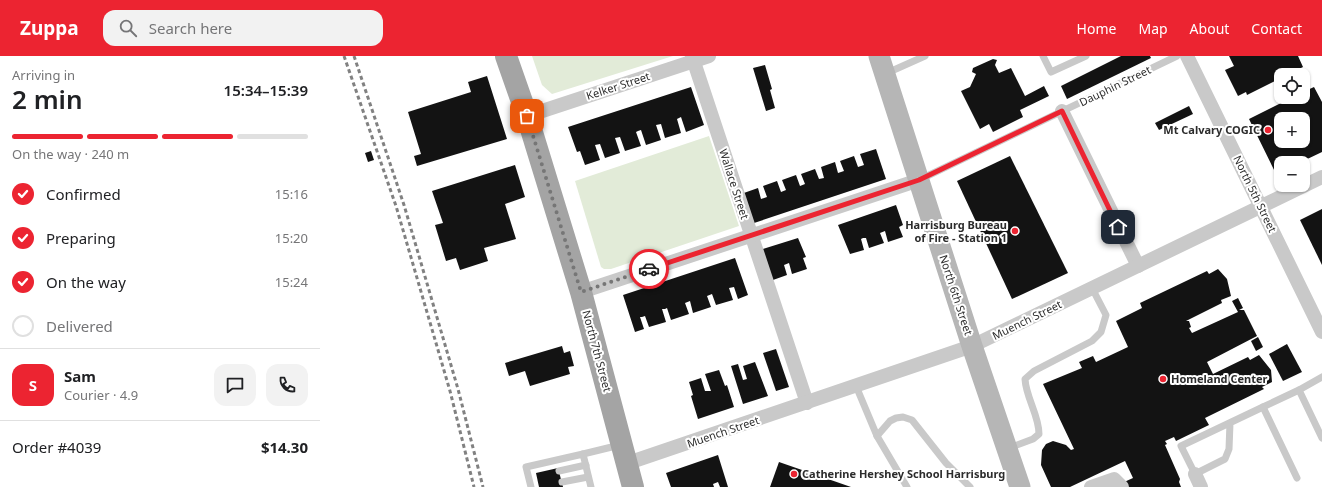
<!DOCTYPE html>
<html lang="en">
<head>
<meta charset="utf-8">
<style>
	:root { --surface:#fff; --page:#f2f2f2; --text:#202124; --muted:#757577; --line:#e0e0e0; --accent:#ec2431 }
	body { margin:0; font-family:"Noto Sans",sans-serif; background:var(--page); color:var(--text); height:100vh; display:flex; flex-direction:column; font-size:15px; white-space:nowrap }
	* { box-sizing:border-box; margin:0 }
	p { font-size:13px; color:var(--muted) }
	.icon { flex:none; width:22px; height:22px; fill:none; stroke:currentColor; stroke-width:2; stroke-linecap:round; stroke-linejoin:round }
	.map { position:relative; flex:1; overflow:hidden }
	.details { display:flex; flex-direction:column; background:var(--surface); width:320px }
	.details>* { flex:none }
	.tools { position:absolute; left:954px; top:12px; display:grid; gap:8px }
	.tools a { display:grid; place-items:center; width:36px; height:36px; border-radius:8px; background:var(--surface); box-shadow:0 1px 3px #0004; font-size:20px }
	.pin { position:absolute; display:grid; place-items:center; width:34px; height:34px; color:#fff; margin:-17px; border-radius:8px; box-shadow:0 2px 6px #0006 }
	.courier { position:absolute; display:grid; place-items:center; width:40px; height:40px; margin:-20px; border:3px solid #ec2431; border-radius:50%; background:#fff; color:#222; box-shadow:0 1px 5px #0007 }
	.head em { font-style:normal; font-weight:600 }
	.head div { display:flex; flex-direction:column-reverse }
	.head { display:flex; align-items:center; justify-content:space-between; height:68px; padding:0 12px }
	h1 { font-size:26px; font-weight:600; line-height:30px }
	.bar { display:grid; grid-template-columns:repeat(4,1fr); gap:6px 4px; align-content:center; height:48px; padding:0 12px }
	.bar i { height:5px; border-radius:3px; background:var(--line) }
	.bar .current { background:var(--accent) }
	.bar p { grid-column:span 4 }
	.line { display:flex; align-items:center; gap:10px; padding:0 12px; border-top:1px solid var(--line) }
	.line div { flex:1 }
	.round { display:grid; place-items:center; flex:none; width:42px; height:42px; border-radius:12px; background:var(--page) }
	ol { padding:0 12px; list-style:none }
	li { display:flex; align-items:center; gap:12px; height:44px }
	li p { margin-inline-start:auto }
	li .icon { padding:4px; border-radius:50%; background:var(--accent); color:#fff; stroke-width:4 }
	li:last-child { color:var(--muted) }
	li i { width:22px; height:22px; border:2px solid var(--line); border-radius:50% }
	header { display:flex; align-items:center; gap:24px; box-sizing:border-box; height:56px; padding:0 20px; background:var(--accent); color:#fff }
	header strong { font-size:19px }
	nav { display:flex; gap:22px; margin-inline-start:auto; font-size:14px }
	.search { width:280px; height:36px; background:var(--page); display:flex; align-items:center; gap:10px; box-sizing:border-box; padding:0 14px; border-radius:12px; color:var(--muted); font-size:15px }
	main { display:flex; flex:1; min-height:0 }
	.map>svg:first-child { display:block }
	.green { fill:#e2ebd8 }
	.building { fill:#131313; fill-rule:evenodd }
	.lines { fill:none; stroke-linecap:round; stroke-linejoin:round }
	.service { stroke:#c9c9c9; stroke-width:7 }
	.minor { stroke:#c9c9c9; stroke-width:14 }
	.secondary { stroke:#b6b6b6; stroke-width:21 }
	.primary { stroke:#a4a4a4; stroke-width:22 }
	.rail { stroke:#818181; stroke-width:3; stroke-dasharray:4 3; stroke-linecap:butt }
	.done { stroke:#767676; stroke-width:4; stroke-dasharray:0 7.2 }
	.route { stroke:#ec2431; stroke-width:5 }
	.poi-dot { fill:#ec2431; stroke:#fff; stroke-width:1.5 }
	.labels { text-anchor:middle; stroke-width:4; stroke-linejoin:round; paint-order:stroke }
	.street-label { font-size:11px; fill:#2c2c2c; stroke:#fff }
	.poi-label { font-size:11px; font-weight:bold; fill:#2c2c2c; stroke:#fff; text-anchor:end }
</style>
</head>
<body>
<header>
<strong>Zuppa</strong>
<div class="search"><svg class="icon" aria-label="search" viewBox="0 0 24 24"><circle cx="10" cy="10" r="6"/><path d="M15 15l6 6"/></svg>Search here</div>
<nav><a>Home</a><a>Map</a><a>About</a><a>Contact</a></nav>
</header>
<main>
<section class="details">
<div class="head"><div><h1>2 min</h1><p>Arriving in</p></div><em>15:34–15:39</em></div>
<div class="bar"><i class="current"></i><i class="current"></i><i class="current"></i><i></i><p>On the way · 240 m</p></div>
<ol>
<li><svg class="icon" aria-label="check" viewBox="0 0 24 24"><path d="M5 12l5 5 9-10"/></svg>Confirmed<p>15:16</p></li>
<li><svg class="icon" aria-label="check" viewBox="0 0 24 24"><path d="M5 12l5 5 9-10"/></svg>Preparing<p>15:20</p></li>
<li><svg class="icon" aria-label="check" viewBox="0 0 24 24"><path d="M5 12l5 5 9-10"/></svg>On the way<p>15:24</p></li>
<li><i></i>Delivered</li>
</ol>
<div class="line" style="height:72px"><b class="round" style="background:var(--accent);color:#fff">S</b><div><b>Sam</b><p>Courier · 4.9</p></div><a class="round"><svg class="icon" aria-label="chat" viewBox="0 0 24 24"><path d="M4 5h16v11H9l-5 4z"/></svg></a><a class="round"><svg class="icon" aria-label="phone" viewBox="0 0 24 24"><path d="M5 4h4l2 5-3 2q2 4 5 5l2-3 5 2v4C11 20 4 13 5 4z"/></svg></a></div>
<div class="line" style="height:52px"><div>Order #4039</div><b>$14.30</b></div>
</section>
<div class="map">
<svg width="1002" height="431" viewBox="0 0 1002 431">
	<rect width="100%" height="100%" fill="#fff"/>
	<g class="green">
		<polygon points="212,0 353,0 232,38 222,29"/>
		<polygon points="389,80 419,170 291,213 284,213 281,211 255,125"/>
	</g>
	<g class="building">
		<polygon points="801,0 830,0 831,2 747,43 741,30"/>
		<polygon points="909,0 978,0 983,11 967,19 961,19 961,22 927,39 926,36 918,40 905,14 914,10"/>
		<polygon points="673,3 677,4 675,9 679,17 691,12 705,40 724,30 729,40 700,54 703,61 673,76 669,68 660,73 641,35 650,31 656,18 652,16 653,12"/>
		<polygon points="445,9 452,33 450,34 455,52 446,55 433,12"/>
		<polygon points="167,20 187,83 97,110 94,100 101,98 88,56 151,36 148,26"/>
		<polygon points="371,31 384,69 366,76 361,61 357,63 361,77 345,82 341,68 336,69 341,84 326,89 321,74 318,75 316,76 321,90 305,95 300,81 295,82 300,97 285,102 280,88 275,89 280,104 265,109 260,95 257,96 248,71"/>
		<path d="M994 31 1002 46V96L979 107H961V116L956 118 929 63 973 41H983V36ZM961 63H983V85H961Z"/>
		<polygon points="869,50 873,58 839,74 835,67"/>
		<polygon points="556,93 566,123 431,168 421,138 438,132 441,143 447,141 443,130 457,125 461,136 466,134 462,124 476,119 480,130 485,128 481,118 495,113 499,123 504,122 501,111 515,106 518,117 524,115 520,105 534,100 538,111 544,109 540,98"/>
		<polygon points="51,95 54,104 48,106 45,97"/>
		<polygon points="690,100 748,217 692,243 637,125"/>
		<polygon points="195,109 205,141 185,148 196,183 164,192 168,205 140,214 136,202 126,205 115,169 123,167 112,135"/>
		<polygon points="576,149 583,169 579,171 583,181 568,186 565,175 560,177 564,187 549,192 546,182 543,182 541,183 544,194 530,198 518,169"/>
		<polygon points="1002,153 1002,209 980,164"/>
		<polygon points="478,182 486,201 483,202 487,213 472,218 469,207 464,209 467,219 453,224 440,194"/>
		<polygon points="415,202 428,239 418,243 414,231 409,232 413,244 396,249 392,238 387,240 391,251 373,257 370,245 365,247 369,258 351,264 347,252 345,253 342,253 346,266 329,271 325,260 322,261 320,261 324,273 315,276 303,239"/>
		<polygon points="898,213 907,223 911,240 901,244 902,247 866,265 869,265 871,271 869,272 872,277 918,256 912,245 918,242 923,252 919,254 924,254 937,280 887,306 893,318 928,301 930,304 939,299 951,314 952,326 942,331 944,333 885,362 889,369 856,385 854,381 845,385 847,388 845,389 860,423 859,426 861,431 793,431 813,422 805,405 750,431 731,431 721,409 722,394 726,388 733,385 746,389 751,394 754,393 723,328 762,312 759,306 773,300 776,306 808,291 796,265 822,252 820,247 887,215 889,218"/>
		<polygon points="938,281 943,291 936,295 931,285"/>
		<polygon points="967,288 982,316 963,325 949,298"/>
		<polygon points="242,290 244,297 250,295 254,310 248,311 250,318 210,330 205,315 189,320 185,307"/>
		<polygon points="456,293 469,331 456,335 443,297"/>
		<polygon points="435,306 448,340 423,348 411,310 418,308 423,324 427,323 423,310"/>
		<polygon points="399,314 405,330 407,329 414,351 378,363 371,340 373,339 369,326 381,322 385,335 391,335 385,318"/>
		<polygon points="398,399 408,431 400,431 398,426 393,428 394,431 351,431 346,417"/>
		<polygon points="459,406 531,431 450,431"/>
		<polygon points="238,412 243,431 219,431 216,417"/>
	</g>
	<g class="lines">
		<g class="service">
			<polyline points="723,0 731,16 766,0"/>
			<polyline points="567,17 605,0"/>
			<polyline points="601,123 857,0"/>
			<polyline points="1002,321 979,334 1002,382"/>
			<polyline points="536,330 557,380 587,431"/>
			<polyline points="910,367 909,393 905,403 875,418 861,390 943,351"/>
			<polyline points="557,380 570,365 576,362 583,361 592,364 626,407 650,431"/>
			<path d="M689 392 713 383 719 378C719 359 706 342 705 323L714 315 772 285 781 276 786 259 772 232"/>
			<polyline points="263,398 300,389"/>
			<polyline points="239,415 266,409"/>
			<polyline points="977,422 943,351 979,334"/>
			<polyline points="242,426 268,421"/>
			<polyline points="211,431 206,411 263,398 271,431"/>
		</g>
		<g class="minor">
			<polyline points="372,0 487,347"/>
			<polyline points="867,0 1002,276"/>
			<polyline points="742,55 818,210"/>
			<polyline points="207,60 389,0"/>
			<polyline points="261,236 599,124"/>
			<polyline points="308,407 652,290 1002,121"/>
			<polyline points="875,418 881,431"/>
			<polyline points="771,431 794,423 802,431"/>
		</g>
		<polyline class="secondary" points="559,0 652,290 700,431"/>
		<polyline class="primary" points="186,0 207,60 261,236 313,431"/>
		<g class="rail">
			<polyline points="24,0 76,150 130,335 154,431"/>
			<polyline points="34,0 84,149 138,333 163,431"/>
		</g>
	</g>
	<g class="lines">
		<polyline class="done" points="207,60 261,236 329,213"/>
		<polyline class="route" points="329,213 599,124 742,55 798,171"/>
	</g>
	<g class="poi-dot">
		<circle cx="948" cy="74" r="4"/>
		<circle cx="695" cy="175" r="4"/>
		<circle cx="843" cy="323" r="4"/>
		<circle cx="474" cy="418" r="4"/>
	</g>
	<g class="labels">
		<g class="street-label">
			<text transform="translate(298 30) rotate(-18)" y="4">Kelker Street</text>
			<text transform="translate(795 30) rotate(-26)" y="4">Dauphin Street</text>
			<text transform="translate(414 128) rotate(72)" y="4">Wallace Street</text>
			<text transform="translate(935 138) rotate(64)" y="4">North 5th Street</text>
			<text transform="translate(636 239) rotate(72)" y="4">North 6th Street</text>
			<text transform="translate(707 264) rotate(-26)" y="4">Muench Street</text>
			<text transform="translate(277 295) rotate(75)" y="4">North 7th Street</text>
			<text transform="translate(403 376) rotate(-19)" y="4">Muench Street</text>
		</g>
		<g class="poi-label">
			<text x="940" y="78">Mt Calvary COGIC</text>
			<text x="687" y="173">Harrisburg Bureau<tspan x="687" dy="13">of Fire - Station 1</tspan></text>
			<text x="851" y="327" text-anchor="start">Homeland Center</text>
			<text x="482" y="422" text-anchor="start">Catherine Hershey School Harrisburg</text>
		</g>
	</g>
</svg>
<div class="tools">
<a><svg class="icon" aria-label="locate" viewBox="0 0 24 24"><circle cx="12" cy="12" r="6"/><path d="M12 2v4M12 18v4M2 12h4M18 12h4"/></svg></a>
<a>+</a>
<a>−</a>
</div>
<div class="pin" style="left:207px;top:60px;background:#ea580c"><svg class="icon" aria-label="bag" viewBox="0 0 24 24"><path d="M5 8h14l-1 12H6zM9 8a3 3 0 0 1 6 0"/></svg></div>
<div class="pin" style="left:798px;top:171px;background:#1f2937"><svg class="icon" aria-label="home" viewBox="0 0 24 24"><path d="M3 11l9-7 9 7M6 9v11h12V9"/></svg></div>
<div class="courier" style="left:329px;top:213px"><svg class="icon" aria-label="car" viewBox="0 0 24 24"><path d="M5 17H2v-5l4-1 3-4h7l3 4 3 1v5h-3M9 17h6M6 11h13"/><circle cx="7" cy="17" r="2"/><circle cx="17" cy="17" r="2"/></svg></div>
</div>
</main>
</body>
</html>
